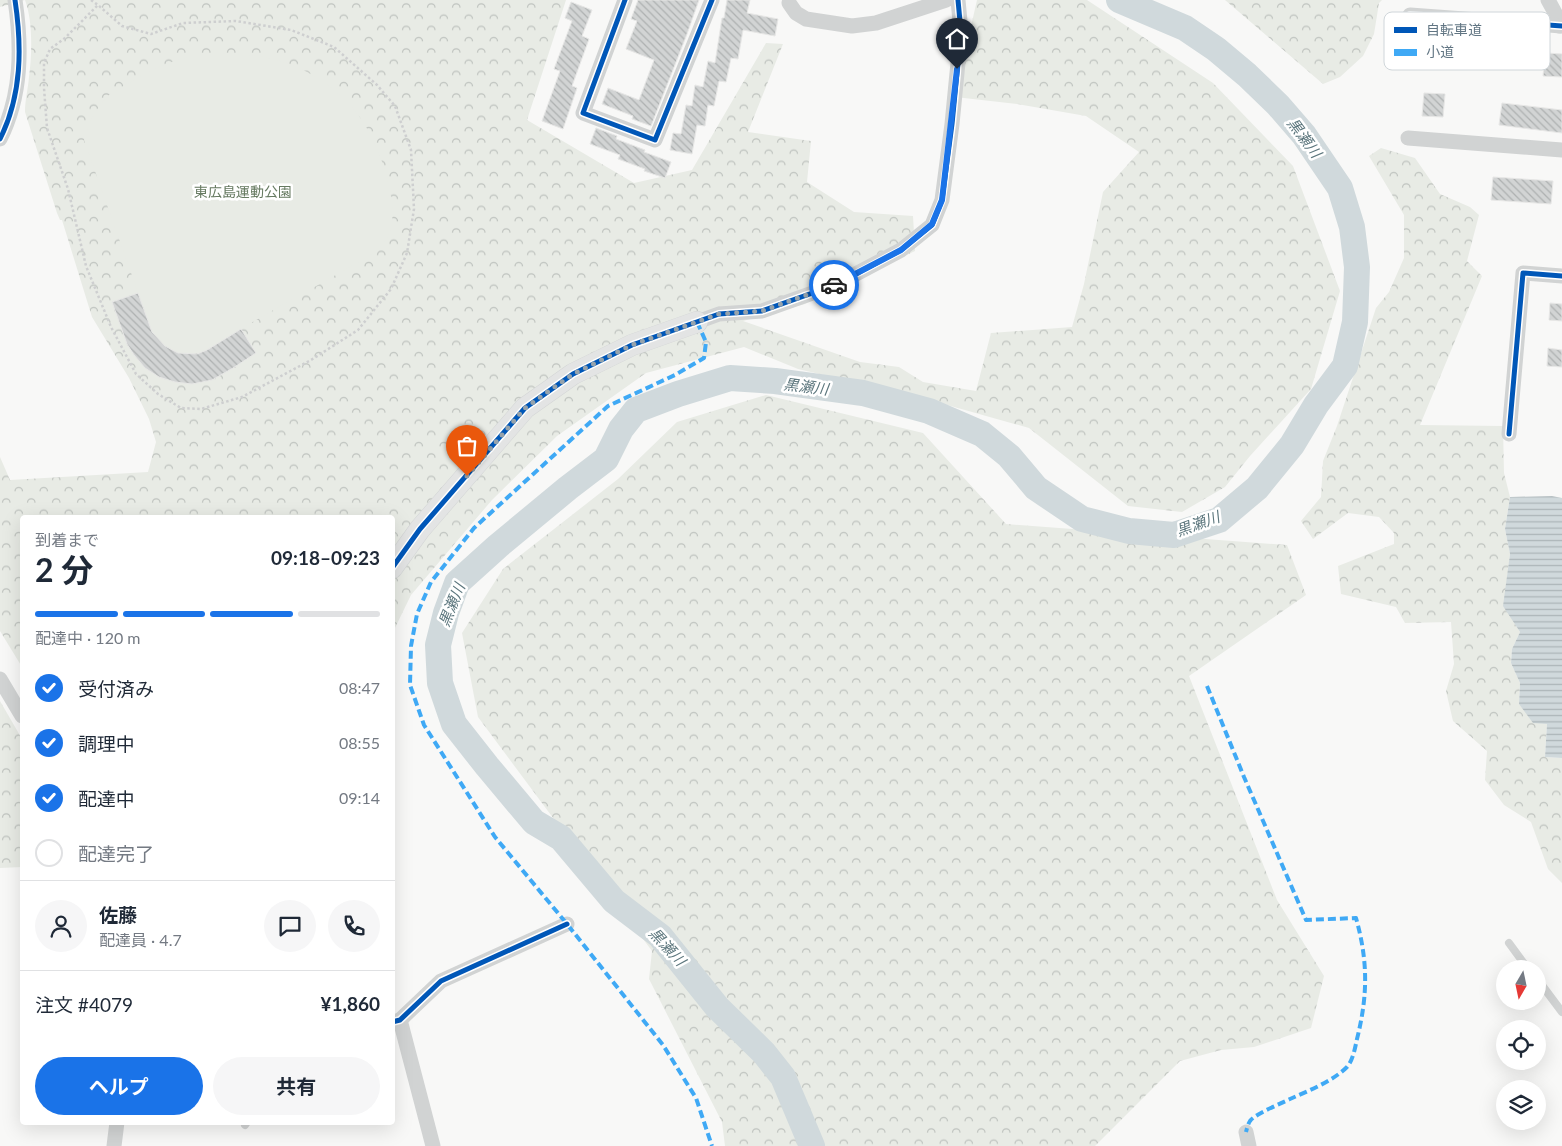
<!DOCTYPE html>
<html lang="ja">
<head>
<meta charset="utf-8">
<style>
	:root { --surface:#fff; --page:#f6f6f7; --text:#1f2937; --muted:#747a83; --line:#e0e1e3; --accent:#1a73e8 }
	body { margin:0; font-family:Lato,"Noto Sans JP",sans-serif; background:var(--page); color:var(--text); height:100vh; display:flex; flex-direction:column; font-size:19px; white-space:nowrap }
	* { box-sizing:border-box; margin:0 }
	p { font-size:16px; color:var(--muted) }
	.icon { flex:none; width:28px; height:28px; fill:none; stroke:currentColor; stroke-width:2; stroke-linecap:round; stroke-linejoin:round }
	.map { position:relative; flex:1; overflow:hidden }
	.sheet { position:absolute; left:20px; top:515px; width:375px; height:610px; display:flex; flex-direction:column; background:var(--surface); border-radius:5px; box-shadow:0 5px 20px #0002 }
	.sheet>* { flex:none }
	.needle { width:32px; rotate:189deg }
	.controls { position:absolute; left:1496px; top:960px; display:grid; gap:10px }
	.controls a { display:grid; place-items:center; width:50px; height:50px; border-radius:50%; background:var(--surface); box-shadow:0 5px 20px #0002; font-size:25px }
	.pin { position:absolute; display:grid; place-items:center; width:42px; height:42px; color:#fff; margin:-51px -21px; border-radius:50% 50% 50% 0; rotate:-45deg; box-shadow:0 0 5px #0007 }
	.pin .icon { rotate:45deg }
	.courier { position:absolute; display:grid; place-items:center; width:50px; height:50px; margin:-25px; border:4px solid #1a73e8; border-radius:50%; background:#fff; color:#222; box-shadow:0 1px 6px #0007 }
	.overview em { font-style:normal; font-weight:700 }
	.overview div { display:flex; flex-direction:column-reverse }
	.overview { display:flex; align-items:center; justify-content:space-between; height:85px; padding:0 15px }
	h1 { font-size:32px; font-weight:700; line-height:38px }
	.bar { display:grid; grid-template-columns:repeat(4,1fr); gap:8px 5px; align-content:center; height:60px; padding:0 15px }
	.bar i { height:6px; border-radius:4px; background:var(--line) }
	.bar .selected { background:var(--accent) }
	.bar p { grid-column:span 4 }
	.line { display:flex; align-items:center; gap:12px; padding:0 15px; border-top:1px solid var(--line) }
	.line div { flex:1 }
	.round { display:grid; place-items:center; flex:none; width:52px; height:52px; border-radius:26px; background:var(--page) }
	ol { padding:0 15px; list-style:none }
	li { display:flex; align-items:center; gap:15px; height:55px }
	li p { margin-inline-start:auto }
	li .icon { padding:5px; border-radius:50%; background:var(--accent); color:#fff; stroke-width:4 }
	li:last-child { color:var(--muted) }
	li i { width:28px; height:28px; border:2px solid var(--line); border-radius:50% }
	.action { display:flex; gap:10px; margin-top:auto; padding:10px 15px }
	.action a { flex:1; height:58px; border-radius:30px; background:var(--accent); color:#fff; font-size:20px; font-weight:700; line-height:58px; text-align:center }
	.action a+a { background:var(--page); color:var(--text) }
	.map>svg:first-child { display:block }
	.forest { fill:url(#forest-crowns) }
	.pitch { fill:#e8ebe5 }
	.water { fill:url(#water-rules) }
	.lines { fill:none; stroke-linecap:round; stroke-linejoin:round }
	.river { stroke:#d0d9dc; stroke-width:26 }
	.building { fill:url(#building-back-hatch); stroke:#e7e7e6 }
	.secondary-casing { stroke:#d4d6d6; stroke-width:22 }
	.path { stroke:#cecfd0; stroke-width:2.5; stroke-dasharray:2.5 2.5; stroke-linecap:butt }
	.lane { stroke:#d1d3d3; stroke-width:8 }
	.street { stroke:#d1d3d3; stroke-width:15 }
	.secondary { stroke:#e3e4e4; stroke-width:21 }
	.quiet { stroke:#3fa9f5; stroke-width:4; stroke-dasharray:8 4; stroke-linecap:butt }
	.cycleway-casing { stroke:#fff; stroke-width:8 }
	.cycleway { stroke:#0057b8; stroke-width:5 }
	.done { stroke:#96a3ac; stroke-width:5; stroke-dasharray:0 9 }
	.route { stroke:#1a73e8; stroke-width:6 }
	.labels { text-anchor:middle; stroke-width:5; stroke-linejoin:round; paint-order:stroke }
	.park-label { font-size:14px; fill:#667a61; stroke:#fff }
	.water-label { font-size:15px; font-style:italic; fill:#5c767d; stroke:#fff }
	.key { fill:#fff; stroke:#d0d6da; stroke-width:1 }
	.key-label { font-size:14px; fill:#617583 }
</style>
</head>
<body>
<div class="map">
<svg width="1562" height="1146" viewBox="0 0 1562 1146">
	<defs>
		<pattern id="forest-crowns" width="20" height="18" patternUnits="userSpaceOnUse" patternTransform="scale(1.25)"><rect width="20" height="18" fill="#e8ebe5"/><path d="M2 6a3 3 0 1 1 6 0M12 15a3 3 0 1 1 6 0" fill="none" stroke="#bfc3bf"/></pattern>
		<pattern id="water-rules" width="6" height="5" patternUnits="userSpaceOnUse" patternTransform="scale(1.25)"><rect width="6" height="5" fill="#d0d9dc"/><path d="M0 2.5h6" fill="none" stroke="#acb5b8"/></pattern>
		<pattern id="building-back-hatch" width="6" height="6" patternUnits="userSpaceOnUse" patternTransform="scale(1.25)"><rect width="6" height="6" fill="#d2d4d4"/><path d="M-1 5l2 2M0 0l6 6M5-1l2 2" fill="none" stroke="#aeb1b1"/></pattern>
	</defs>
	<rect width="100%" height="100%" fill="#f8f8f7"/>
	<g class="forest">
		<path d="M0 0H566L527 120 634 183 692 170 766 43 783 44 748 132 811 141 807 182 854 212 913 216 915 251 805 304 743 321 860 362 899 367 923 382 976 391 991 333 1072 327 1084 284 1103 192 1139 152 1086 116 1017 104 955 97 977 0H1087L1213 83 1293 166 1340 291 1311 389 1250 456 1225 487 1182 512 1128 506 1029 428 926 399 798 369 744 347 646 373 557 436 492 500 411 595 393 632 392 518H22V667L0 631V457L10 480 148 472 156 442 149 419 129 378 92 317 62 220H60L57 213 25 112C25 100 28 89 29 77 32 55 33 21 25 0L0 7Z"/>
		<polygon points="1225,0 1382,0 1379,3 1374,34 1363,56 1340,77 1323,84"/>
		<polygon points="1381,148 1415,158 1440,194 1470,207 1479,215 1467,261 1482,276 1420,425 1503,426 1504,473 1510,497 1505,529 1510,554 1504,606 1520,632 1512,649 1511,663 1520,683 1519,704 1547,724 1545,757 1562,758 1562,883 1548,869 1531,822 1504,805 1485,780 1487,751 1453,721 1446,691 1454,664 1451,622 1405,623 1396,607 1341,594 1338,566 1394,544 1394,533 1379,517 1348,513 1313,539 1301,521 1321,497 1323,461 1337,426 1376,308 1389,292 1404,258 1404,215 1369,156"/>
		<polygon points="766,395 923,433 1006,524 1287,545 1306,595 1189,676 1277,900 1324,976 1311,1028 1254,1047 1221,1050 1180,1061 1095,1146 725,1146 722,1122 649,979 652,951 478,717 462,633 503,569 618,479 677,422"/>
		<polygon points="0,701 22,739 22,867 0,868"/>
	</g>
	<path class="pitch" d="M206 53C241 53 275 55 307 72 326 82 346 98 359 116 378 142 400 200 390 232 387 240 380 247 374 253 331 278 287 302 244 327 230 335 215 350 198 353 178 358 165 346 152 332L84 140C88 124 96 108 108 96 112 92 119 89 124 86 151 68 175 59 206 53Z"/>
	<polygon class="water" points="1552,496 1562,498 1562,758 1545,757 1547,724 1533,723 1519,704 1520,683 1511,663 1512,649 1520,632 1503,606 1510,554 1505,529 1510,497"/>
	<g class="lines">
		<polyline class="river" points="812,1146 783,1077 764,1053 717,1007 660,936 614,901 561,838 534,822 487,766 454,724 440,683 438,645 446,613 457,583 498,546 568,488 606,459 621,429 636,410 678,394 730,378 775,381 863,393 929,411 982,434 1009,456 1036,488 1082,519 1129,531 1174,535 1219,520 1257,488 1292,445 1316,405 1345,366 1355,322 1357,267 1352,227 1340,188 1304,135 1278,105 1247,75 1216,49 1185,28 1119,0"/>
	</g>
	<g class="building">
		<polygon points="638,0 699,0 687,34 651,126 632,119 633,116 602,104 608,88 639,100 654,60 626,49 637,21 631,19"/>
		<polygon points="727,0 750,0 747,13 778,19 775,36 743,30 738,59 731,58 726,82 719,81 714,106 708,105 705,126 697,125 692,154 670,150 673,133 681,134 686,105 692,106 695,85 703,87 708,61 715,63 722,18 724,18"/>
		<polygon points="571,2 592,10 582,36 589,39 572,86 577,88 563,129 542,121 560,71 554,69 572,21 565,18"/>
		<polygon points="1511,46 1533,47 1532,52 1562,54 1562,77 1543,76 1544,66 1510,64"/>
		<polygon points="1424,93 1445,94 1443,117 1422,116"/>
		<polygon points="1502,103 1562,110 1562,133 1499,125"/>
		<polygon points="596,128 617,136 616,139 645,150 644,152 671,162 665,178 644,171 645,169 618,159 620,155 590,144"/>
		<polygon points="1493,177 1553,181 1551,204 1491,200"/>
		<polygon points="138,293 152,332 165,346 178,353 197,354 207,350 241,329 256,353 233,368 212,380 192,384 175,382 159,377 145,368 134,355 127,344 112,302"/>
		<polygon points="1550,303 1562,304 1562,321 1549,320"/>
		<polygon points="1548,348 1562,350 1562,367 1547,366"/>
	</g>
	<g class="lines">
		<g class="secondary-casing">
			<polyline id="secondary" points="392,568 420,529 525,408 573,374 632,345 697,322"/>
		</g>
		<polyline class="path" points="91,0 98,5 122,26 151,34 183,23 236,21 291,30 334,47 377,85 395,106 411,150 414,209 407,253 391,289 358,330 311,360 242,397 201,409 181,408 158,394 136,374 111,327 86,266 68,189 47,128 44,88 44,63 50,49 65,38 98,5"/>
		<g class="lane">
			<polyline points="1509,943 1528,969"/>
			<polyline points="1538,980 1562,1012"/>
			<polyline points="245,1125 247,1122"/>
		</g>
		<g class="street">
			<polyline points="625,0 583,113 655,140 712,0"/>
			<polyline points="1548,0 1559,20 1559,26"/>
			<polyline points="789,3 796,13 806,19 852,26 876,23 946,0"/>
			<polyline points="1410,15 1562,26"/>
			<polyline points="1408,138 1562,150"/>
			<path d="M0 139C22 95 22 47 15 0"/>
			<polyline points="697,322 719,314 762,311 835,285 901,250 932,225 942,200 952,124 961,32 958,0"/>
			<polyline points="1509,434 1523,273 1562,276"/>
			<polyline points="0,679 22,716"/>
			<polyline points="400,1020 433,1146"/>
			<polyline points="392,1022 400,1020 441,981 567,924"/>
			<polyline points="1246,1132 1249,1146"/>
			<polyline points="114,1146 117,1122"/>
		</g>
		<use href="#secondary" class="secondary"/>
		<g class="quiet">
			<polyline points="697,322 706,342 704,358 675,375 608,406 474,528 431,582 417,614 411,646 410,685 424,725 495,837 567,924 663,1045 696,1098 712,1146"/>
			<path d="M1207 686 1244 777 1306 920 1356 918C1368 961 1368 995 1357 1039 1355 1048 1353 1060 1347 1067 1333 1081 1308 1091 1290 1099 1282 1103 1255 1114 1250 1121 1248 1124 1247 1128 1246 1132"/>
		</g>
		<g class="cycleway-casing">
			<g id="cycleway">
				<polyline points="625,0 583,113 655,140 712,0"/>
				<polyline points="1410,15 1562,26"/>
				<path d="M0 139C22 95 22 47 15 0"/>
				<polyline points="1509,434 1523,273 1562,276"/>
				<polyline points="392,568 420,529 525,408 573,374 632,345 719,314 762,311 835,285 901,250 932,225 942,200 952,124 961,32 958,0"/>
				<polyline points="392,1022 400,1020 441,981 567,924"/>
			</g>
		</g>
		<use href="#cycleway" class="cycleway"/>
	</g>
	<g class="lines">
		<polyline class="done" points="467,476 525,408 573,374 632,345 719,314 762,311 834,285"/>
		<polyline class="route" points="834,285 901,250 932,224 942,200 957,69"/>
	</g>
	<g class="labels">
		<g class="park-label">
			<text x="243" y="197">東広島運動公園</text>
		</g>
		<g class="water-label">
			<text transform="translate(1304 138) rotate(53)" y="5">黒瀬川</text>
			<text transform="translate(806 387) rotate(7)" y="5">黒瀬川</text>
			<text transform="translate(1198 524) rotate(-20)" y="5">黒瀬川</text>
			<text transform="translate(452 605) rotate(-68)" y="5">黒瀬川</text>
			<text transform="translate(667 947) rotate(47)" y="5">黒瀬川</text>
		</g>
	</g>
	<rect x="1384" y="12" width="166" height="58" rx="8" class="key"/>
	<rect x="1394" y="27" width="23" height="6" fill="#0057b8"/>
	<rect x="1394" y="49" width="23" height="7" fill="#3fa9f5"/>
	<g class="key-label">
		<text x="1426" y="35">自転車道</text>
		<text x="1426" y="57">小道</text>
	</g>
</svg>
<div class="controls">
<a><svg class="needle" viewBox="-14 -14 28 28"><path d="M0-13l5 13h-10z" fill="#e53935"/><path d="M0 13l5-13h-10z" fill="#747a83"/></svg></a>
<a><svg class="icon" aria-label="locate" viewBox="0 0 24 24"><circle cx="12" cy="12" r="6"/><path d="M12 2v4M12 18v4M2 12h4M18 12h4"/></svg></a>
<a><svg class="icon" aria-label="layers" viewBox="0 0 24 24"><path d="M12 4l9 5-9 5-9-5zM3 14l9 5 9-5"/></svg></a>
</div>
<div class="pin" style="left:467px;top:476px;background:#ea580c"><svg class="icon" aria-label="bag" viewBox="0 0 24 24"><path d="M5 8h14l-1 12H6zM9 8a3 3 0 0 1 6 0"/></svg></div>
<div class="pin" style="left:957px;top:69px;background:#1f2937"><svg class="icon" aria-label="home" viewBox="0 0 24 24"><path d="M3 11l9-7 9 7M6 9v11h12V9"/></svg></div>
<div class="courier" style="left:834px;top:285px"><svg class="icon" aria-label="car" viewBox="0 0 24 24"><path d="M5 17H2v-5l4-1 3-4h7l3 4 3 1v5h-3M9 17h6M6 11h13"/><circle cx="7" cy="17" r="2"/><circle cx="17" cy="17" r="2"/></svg></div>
<section class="sheet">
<div class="overview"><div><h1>2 分</h1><p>到着まで</p></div><em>09:18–09:23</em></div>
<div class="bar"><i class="selected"></i><i class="selected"></i><i class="selected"></i><i></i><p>配達中 · 120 m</p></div>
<ol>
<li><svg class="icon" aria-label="check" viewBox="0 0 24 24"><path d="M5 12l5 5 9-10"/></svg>受付済み<p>08:47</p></li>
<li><svg class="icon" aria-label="check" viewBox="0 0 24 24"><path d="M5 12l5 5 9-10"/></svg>調理中<p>08:55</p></li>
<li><svg class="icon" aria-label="check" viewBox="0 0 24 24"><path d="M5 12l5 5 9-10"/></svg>配達中<p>09:14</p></li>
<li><i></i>配達完了</li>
</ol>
<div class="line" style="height:90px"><a class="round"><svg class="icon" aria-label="person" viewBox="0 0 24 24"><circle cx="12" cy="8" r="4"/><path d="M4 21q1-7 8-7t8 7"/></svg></a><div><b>佐藤</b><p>配達員 · 4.7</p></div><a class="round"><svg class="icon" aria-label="chat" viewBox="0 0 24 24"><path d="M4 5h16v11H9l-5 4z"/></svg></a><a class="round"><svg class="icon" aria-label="phone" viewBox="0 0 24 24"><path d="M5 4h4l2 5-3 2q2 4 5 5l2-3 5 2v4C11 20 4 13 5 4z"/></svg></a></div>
<div class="line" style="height:65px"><div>注文 #4079</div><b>¥1,860</b></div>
<div class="action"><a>ヘルプ</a><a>共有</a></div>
</section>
</div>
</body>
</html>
